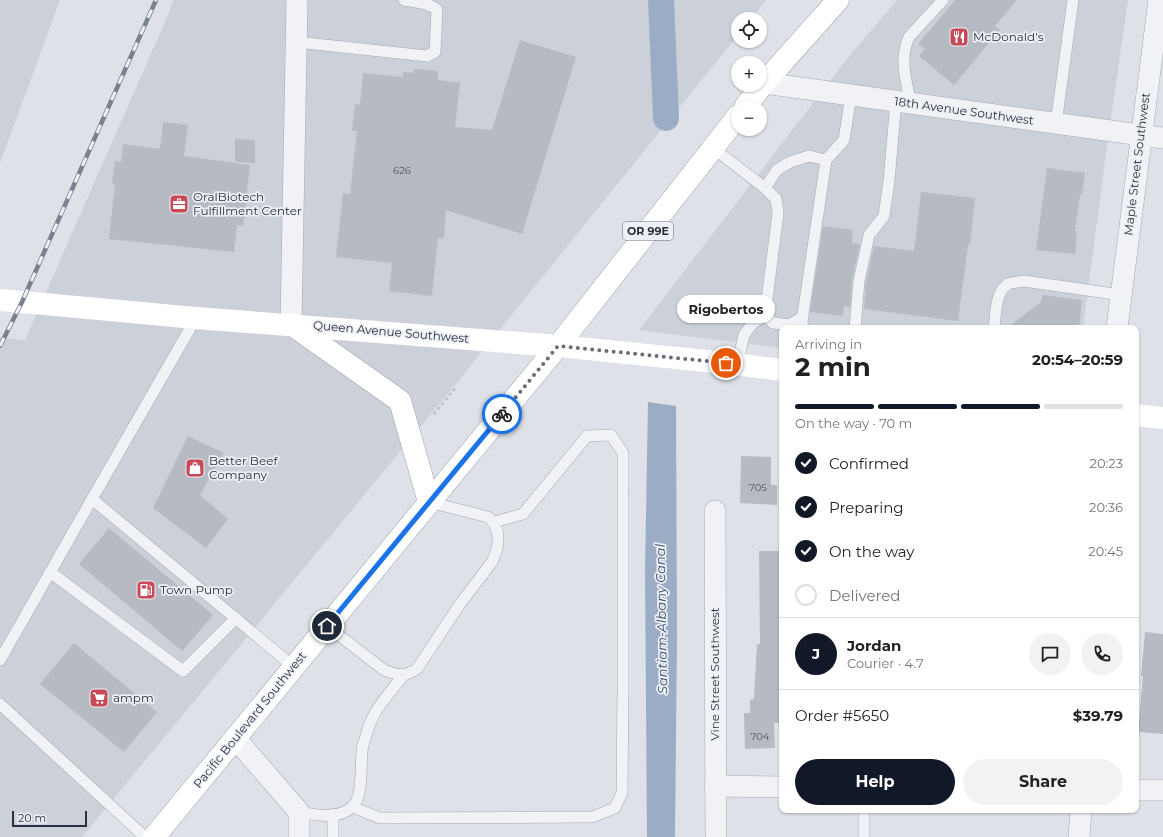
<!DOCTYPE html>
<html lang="en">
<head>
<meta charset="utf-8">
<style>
	:root { --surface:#fff; --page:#f2f2f2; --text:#222; --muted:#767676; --line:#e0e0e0; --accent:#111827 }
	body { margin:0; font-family:Montserrat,sans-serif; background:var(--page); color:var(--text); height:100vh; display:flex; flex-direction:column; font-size:15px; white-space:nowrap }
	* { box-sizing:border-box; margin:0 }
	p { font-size:13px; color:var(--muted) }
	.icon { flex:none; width:22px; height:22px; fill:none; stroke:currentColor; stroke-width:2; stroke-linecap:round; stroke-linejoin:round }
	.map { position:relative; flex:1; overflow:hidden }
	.details { position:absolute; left:779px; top:325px; width:360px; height:488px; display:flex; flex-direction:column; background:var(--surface); border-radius:8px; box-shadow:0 1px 3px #0004 }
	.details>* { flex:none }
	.buttons { position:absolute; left:731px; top:12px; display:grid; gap:8px }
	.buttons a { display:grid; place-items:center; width:36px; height:36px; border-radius:50%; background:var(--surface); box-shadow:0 1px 3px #0004; font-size:20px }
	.scale { position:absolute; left:12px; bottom:10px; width:75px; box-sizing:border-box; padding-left:4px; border:2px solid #282f3d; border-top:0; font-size:11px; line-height:14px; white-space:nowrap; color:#282f3d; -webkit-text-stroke:3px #edf0f5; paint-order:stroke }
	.pin { position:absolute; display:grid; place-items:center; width:34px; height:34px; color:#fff; margin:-17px; border:2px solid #fff; border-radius:50%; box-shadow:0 1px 4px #0007 }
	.courier { position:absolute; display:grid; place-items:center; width:40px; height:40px; margin:-20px; border:3px solid #1a73e8; border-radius:50%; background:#fff; color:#222; box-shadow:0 1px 5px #0007 }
	.bubble { position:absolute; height:28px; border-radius:14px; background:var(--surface); box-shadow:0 1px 3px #0004; font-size:13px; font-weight:700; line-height:28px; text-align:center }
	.headline em { font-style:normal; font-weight:700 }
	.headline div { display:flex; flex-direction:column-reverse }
	.headline { display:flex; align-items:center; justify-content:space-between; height:68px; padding:0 16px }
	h1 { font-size:26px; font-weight:700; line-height:30px }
	.bar { display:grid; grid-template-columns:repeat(4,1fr); gap:6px 4px; align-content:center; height:48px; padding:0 16px }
	.bar i { height:5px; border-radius:3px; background:var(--line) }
	.bar .active { background:var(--accent) }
	.bar p { grid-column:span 4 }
	.line { display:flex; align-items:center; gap:10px; padding:0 16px; border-top:1px solid var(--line) }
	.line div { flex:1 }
	.round { display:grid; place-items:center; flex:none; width:42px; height:42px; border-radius:21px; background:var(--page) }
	ol { padding:0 16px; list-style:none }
	li { display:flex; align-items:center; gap:12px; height:44px }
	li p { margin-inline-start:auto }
	li .icon { padding:4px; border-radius:50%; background:var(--accent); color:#fff; stroke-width:4 }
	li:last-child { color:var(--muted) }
	li i { width:22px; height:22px; border:2px solid var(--line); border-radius:50% }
	.action { display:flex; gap:8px; margin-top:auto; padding:8px 16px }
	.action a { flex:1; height:46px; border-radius:24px; background:var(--accent); color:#fff; font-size:16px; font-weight:700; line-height:46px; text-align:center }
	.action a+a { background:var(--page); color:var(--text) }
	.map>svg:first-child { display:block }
	.built { fill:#ccd0d9 }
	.water { fill:#9badc5 }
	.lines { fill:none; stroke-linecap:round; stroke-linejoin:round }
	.canal { stroke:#9badc5; stroke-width:26 }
	.building { fill:#b6bac3 }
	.service-casing { stroke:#a4a8b1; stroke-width:12 }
	.minor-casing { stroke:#a4a8b1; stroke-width:22 }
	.primary-casing { stroke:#9ea5b2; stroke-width:23 }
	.path { stroke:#bdbfc5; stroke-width:2.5; stroke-dasharray:3 3; stroke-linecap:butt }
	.service { stroke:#f1f2f5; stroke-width:11 }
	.minor { stroke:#f1f2f5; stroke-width:21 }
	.secondary { stroke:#fff; stroke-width:22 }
	.primary { stroke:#fff; stroke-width:22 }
	.rail-casing { stroke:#79808f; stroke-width:4.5 }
	.rail { stroke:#edf0f5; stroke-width:3; stroke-dasharray:9; stroke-linecap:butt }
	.done { stroke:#686d78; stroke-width:4; stroke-dasharray:0 7.2 }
	.route { stroke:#1a73e8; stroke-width:5 }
	.labels { text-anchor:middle; stroke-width:3.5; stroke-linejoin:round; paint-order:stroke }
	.number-label { font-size:10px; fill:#4c525e }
	.shield { fill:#edf0f5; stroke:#636974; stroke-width:1 }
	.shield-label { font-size:11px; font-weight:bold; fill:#282f3d }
	.poi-label { font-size:12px; fill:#282f3d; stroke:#edf0f5; text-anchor:start }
	.street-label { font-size:12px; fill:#282f3d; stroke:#edf0f5 }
	.water-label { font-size:13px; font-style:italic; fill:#354b6e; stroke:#edf0f5 }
</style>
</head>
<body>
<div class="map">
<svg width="1163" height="837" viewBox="0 0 1163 837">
	<rect width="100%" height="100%" fill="#dee1e7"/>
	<g class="built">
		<polygon points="0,0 60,0 0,163"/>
		<polygon points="173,0 766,0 751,19 738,19 738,35 455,385 82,837 0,837 0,338 25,340 168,15"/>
		<polygon points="897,0 1128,0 1106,153 1083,328 782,328 782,348 639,330 846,60"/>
	</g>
	<polygon class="water" points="648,402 676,406 677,636 675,837 647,837 645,570"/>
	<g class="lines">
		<polyline class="canal" points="661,0 666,118"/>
	</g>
	<g class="building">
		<polygon points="955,0 1017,0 995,26 1000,30 954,85 919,56 925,49 918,44"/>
		<polygon points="520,40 576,57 522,234 446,210 444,238 438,238 432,296 389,291 392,263 336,257 343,193 350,194 357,131 352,131 355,104 360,105 363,73 403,77 403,72 413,73 414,69 438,71 438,80 460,83 455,127 492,130"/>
		<polygon points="163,122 188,125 184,156 250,165 243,226 237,225 234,252 109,239 115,184 112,183 115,161 121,162 123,144 160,149"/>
		<polygon points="235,139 255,140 255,163 235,162"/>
		<polygon points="1047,168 1085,173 1082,195 1080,195 1075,231 1077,231 1075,254 1036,250"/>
		<polygon points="921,192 975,198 970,245 968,245 958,321 864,309 866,282 874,246 914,251"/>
		<polygon points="823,226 853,230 852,243 860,244 852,280 850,307 844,306 843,316 810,312"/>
		<polygon points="1043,295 1082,300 1079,328 1007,328 1041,302"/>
		<polygon points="188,436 224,453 200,495 228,519 206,548 153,508"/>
		<polygon points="741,456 771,457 771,485 777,485 777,505 740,503"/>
		<polygon points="109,528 213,615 182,651 79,564"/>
		<polygon points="759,551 782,551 782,723 774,723 775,748 745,749 744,713 750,713 750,700 754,699 757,644 760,644"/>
		<polygon points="1145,632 1163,634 1163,734 1138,732 1143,676 1141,676"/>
		<polygon points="74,643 157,712 124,752 40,684"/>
	</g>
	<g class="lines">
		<g class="service-casing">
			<g id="service">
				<path d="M296 42 427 56 435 52 437 10C429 2 414 2 404 0"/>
				<path d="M911 103C906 82 899 58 909 37L943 0"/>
				<polyline points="1056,124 1073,0"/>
				<polyline points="713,148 765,188 776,199 778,213 776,229 765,315 773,323 789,325 803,317"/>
				<polyline points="765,188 777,170 790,162 809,156 826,160"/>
				<polyline points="196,318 92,499 294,667"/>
				<polyline points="803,328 802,321 826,160 844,140 851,95"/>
				<polyline points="855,328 859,281 869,235 884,216 889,181 896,101"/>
				<path d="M994 328C996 314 995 292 1008 284 1012 282 1020 282 1024 281L1121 295"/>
				<polyline points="737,365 744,335 752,324 765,315"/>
				<polyline points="50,572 183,671 236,618"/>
				<path d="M327 626 384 670C396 675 405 677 417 669L460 604 492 562C499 547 503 530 488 517L429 502"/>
				<polyline points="0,660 92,499"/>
				<polyline points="0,704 145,837"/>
				<polyline points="352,807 380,818 592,817 615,808 622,793 623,693 623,453 611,435 587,436 523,514 494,522"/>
				<path d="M299 812C316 815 338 820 352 807 365 796 359 761 363 745 366 737 368 727 372 719 378 705 394 687 404 675"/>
				<polyline points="333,814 333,837"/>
				<polyline points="864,837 864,810"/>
			</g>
		</g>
		<g class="minor-casing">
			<g id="minor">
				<polyline points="764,83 1163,138"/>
				<polyline points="291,324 297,0"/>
				<polyline points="1117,328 1159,0"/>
				<polyline points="715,511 716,837"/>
				<polyline points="235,738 299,812 299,837"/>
				<polyline points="715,786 782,787"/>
				<polyline points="1136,790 1163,790"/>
				<polyline points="1079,837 1081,810"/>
			</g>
		</g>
		<g class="primary-casing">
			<g id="primary">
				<polyline points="745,107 764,83 838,0"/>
				<polyline points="291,324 400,401 429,502"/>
				<polyline points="154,837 558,346 738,116"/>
			</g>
		</g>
		<polyline class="path" points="434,414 456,387"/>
		<use href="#service" class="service"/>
		<use href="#minor" class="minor"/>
		<g class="secondary">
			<polyline points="0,300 196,318 558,346 726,363 782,370"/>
			<polyline points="1136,415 1163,418"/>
		</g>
		<use href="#primary" class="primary"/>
		<g class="rail-casing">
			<polyline id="rail" points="0,346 22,302 156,0"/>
		</g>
		<use href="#rail" class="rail"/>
	</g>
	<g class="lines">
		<polyline class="done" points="502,414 558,346 726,363"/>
		<polyline class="route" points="327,626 502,414"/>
	</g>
	<defs>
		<g id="restaurant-square" transform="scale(1)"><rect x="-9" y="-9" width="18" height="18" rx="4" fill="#c64955" stroke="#edf0f5"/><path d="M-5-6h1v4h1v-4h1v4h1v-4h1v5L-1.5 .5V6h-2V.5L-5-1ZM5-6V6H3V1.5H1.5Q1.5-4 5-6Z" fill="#fff"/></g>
		<g id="office-square" transform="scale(1)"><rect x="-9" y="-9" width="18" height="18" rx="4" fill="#c64955" stroke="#edf0f5"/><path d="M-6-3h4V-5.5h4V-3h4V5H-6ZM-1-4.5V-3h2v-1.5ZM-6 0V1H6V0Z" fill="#fff"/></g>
		<g id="shop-square" transform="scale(1)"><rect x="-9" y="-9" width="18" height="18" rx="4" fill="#c64955" stroke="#edf0f5"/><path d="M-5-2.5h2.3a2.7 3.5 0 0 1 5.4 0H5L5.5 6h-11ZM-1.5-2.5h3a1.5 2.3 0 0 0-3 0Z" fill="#fff"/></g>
		<g id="fuel-square" transform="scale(1)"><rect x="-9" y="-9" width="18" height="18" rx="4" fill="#c64955" stroke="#edf0f5"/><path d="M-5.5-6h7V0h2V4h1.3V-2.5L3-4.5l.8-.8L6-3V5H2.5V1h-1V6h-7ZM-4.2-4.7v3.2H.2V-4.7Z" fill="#fff"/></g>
		<g id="supermarket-square" transform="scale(1)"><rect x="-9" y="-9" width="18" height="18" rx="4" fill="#c64955" stroke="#edf0f5"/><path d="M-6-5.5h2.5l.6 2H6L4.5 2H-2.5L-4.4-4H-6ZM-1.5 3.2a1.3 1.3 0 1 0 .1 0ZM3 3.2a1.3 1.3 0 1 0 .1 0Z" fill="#fff"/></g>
	</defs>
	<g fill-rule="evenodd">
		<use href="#restaurant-square" x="959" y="37"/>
		<use href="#office-square" x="179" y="204"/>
		<use href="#shop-square" x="195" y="468"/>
		<use href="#fuel-square" x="146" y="590"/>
		<use href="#supermarket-square" x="99" y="698"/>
	</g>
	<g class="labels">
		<g class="number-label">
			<text x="402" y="174">626</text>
			<text x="758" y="491">705</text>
			<text x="760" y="740">704</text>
		</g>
		<rect class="shield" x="623" y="222" width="50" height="18" rx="3"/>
		<g class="shield-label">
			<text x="648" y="235">OR 99E</text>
		</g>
		<g class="poi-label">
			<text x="973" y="41">McDonald's</text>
			<text x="193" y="201">OralBiotech<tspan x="193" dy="14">Fulfillment Center</tspan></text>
			<text x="209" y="465">Better Beef<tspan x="209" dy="14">Company</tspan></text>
			<text x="160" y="594">Town Pump</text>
			<text x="113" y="702">ampm</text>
		</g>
		<g class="street-label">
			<text transform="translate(964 111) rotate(8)" y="4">18th Avenue Southwest</text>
			<text transform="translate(1137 164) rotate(-83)" y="4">Maple Street Southwest</text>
			<text transform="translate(391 332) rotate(5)" y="4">Queen Avenue Southwest</text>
			<text transform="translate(715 674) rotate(-90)" y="4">Vine Street Southwest</text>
			<text transform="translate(250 720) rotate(-51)" y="4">Pacific Boulevard Southwest</text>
		</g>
		<g class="water-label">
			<text transform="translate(661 619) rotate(-91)" y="5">Santiam-Albany Canal</text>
		</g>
	</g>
</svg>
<div class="buttons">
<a><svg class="icon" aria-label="locate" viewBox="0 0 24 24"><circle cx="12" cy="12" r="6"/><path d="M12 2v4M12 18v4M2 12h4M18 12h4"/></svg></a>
<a>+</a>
<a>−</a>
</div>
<div class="scale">20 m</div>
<div class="pin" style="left:726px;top:363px;background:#ea580c"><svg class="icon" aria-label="bag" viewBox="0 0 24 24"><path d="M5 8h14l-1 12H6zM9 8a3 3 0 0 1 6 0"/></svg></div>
<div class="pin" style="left:327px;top:626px;background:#1f2937"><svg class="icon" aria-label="home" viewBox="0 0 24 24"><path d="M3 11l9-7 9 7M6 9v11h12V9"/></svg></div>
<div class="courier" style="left:502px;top:414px"><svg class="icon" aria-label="bike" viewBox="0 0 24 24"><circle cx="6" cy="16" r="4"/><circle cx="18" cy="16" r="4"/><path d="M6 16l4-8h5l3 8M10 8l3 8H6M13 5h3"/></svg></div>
<div class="bubble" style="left:677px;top:295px;width:98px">Rigobertos</div>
<section class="details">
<div class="headline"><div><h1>2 min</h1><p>Arriving in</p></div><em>20:54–20:59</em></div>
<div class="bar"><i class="active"></i><i class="active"></i><i class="active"></i><i></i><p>On the way · 70 m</p></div>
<ol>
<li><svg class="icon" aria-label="check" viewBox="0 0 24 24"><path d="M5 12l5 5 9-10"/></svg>Confirmed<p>20:23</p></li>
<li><svg class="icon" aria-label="check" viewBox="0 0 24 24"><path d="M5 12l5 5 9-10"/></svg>Preparing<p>20:36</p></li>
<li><svg class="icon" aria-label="check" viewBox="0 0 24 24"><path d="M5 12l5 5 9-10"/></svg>On the way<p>20:45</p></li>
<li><i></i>Delivered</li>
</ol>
<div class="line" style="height:72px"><b class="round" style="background:var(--accent);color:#fff">J</b><div><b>Jordan</b><p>Courier · 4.7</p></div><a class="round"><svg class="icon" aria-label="chat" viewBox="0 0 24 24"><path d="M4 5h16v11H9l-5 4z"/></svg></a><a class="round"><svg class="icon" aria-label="phone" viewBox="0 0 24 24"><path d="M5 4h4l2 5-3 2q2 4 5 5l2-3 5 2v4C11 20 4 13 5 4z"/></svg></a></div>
<div class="line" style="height:52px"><div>Order #5650</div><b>$39.79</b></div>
<div class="action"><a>Help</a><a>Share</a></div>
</section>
</div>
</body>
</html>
